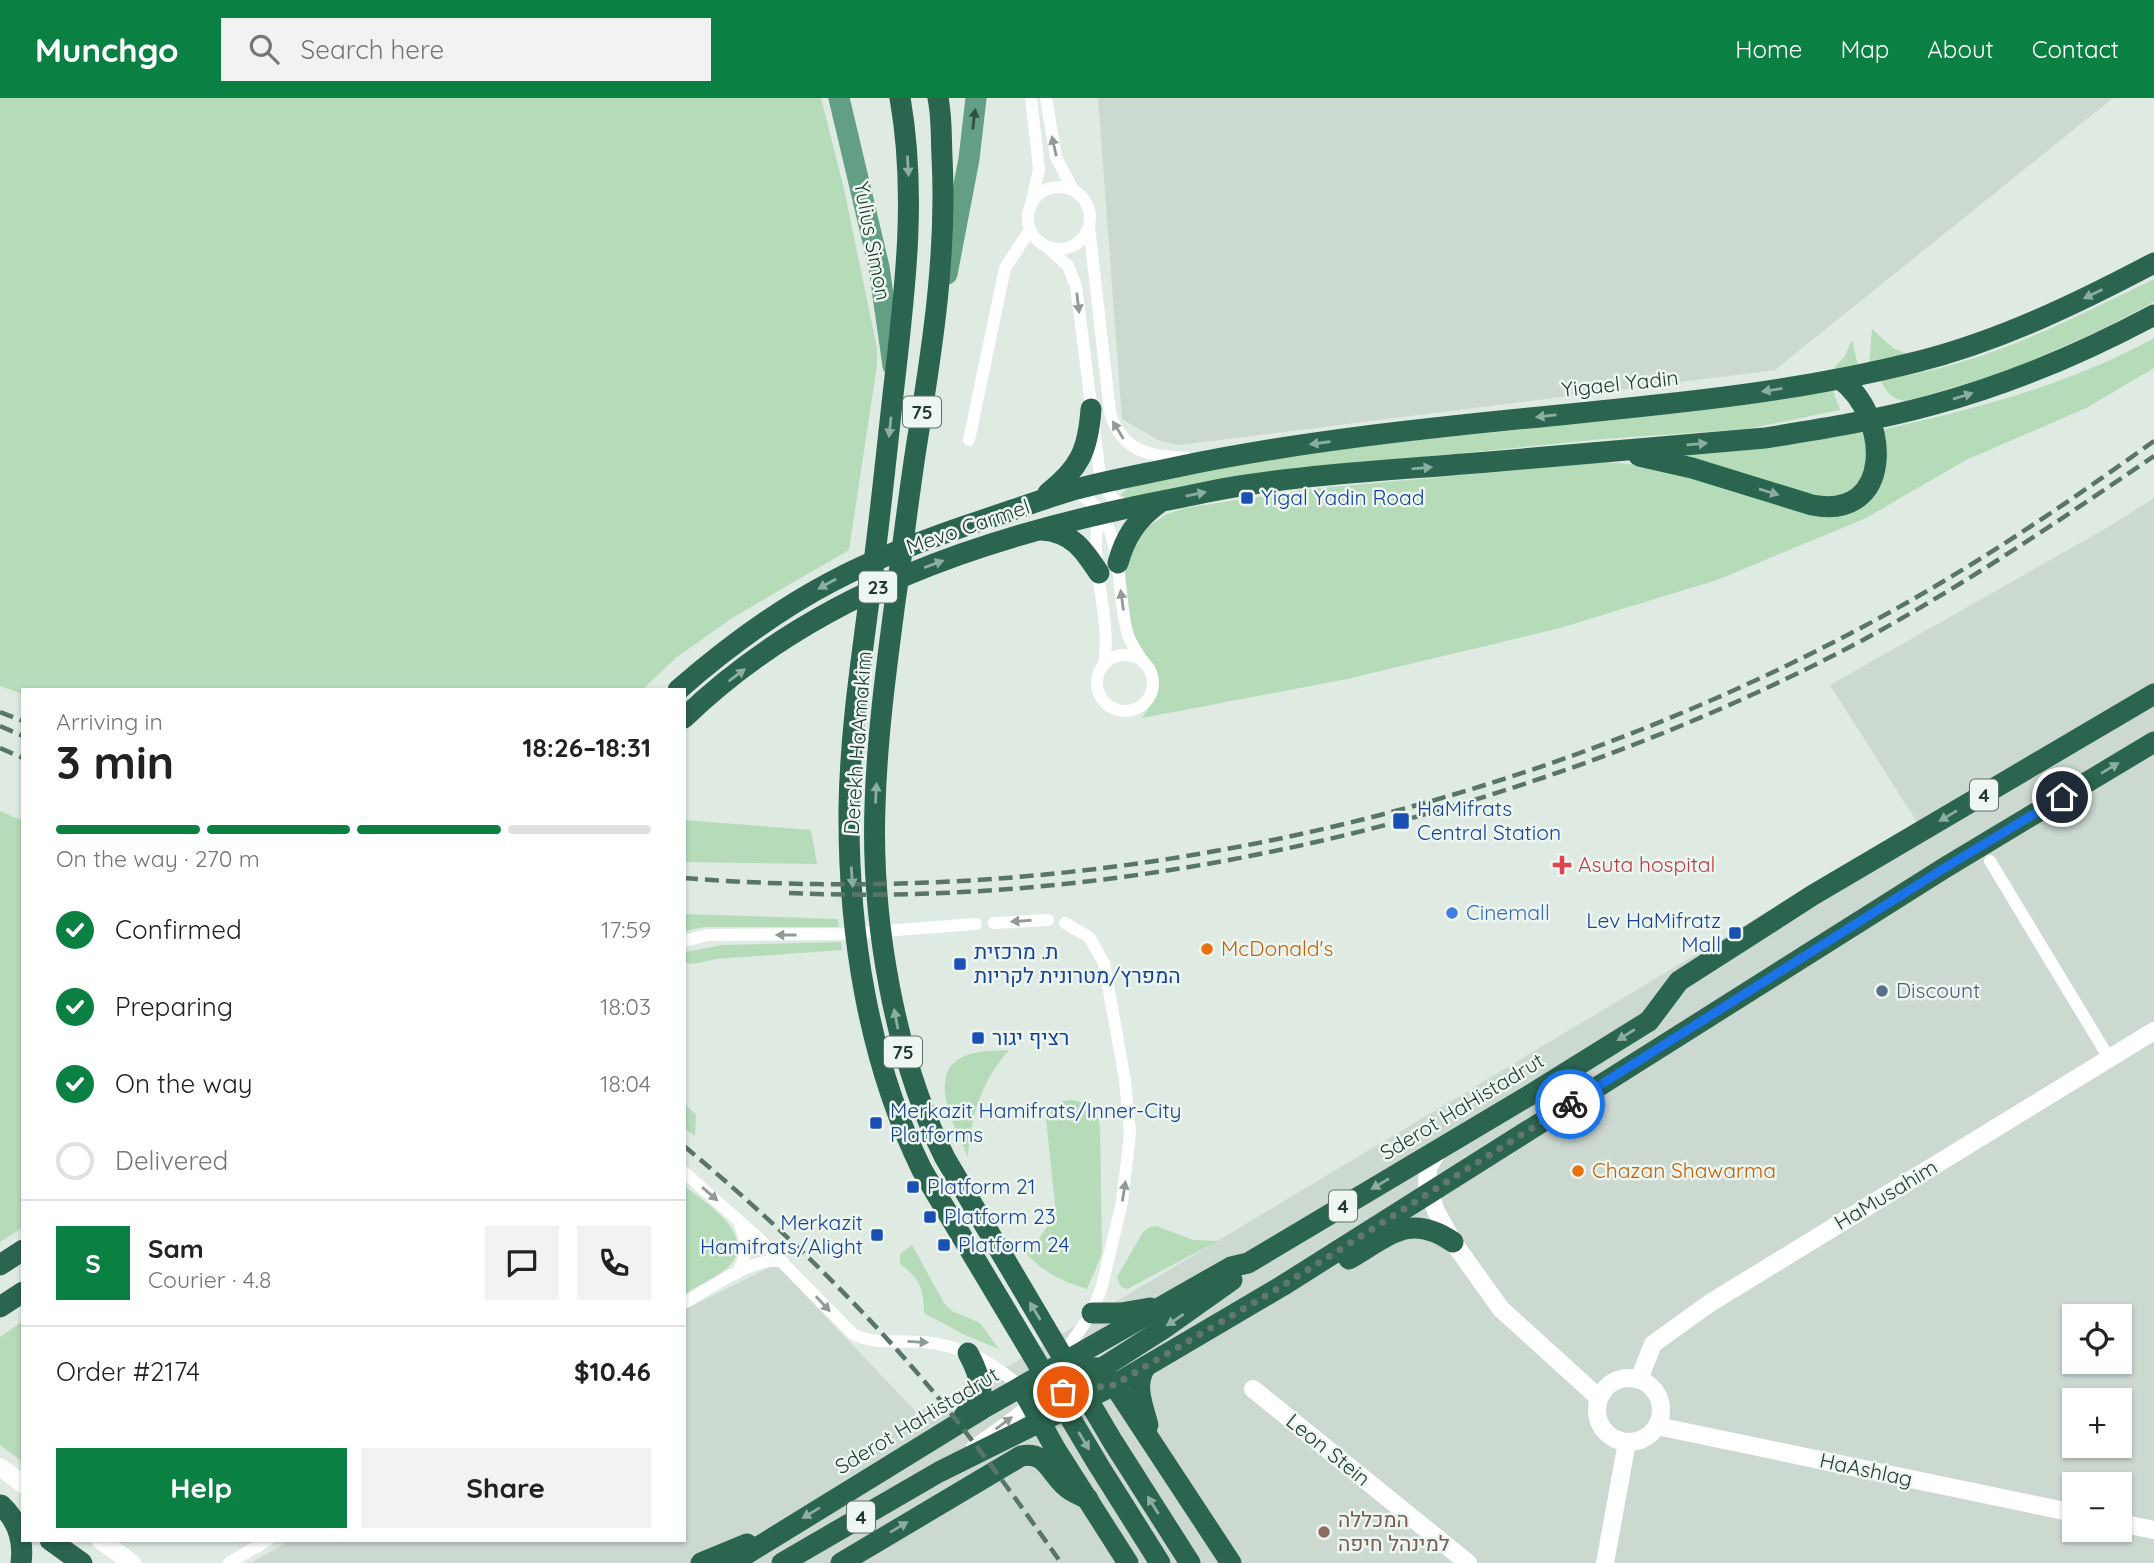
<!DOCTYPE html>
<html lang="en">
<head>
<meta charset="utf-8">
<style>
	:root { --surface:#fff; --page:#f2f2f2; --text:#222; --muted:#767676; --line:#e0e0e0; --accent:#0b8043 }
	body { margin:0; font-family:Quicksand,Heebo,sans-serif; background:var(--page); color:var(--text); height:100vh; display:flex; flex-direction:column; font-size:26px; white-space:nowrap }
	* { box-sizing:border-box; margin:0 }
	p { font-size:23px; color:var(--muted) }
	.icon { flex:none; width:38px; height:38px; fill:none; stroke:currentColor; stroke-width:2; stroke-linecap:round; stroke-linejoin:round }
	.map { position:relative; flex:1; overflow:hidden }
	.drawer { position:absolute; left:21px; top:590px; width:665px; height:854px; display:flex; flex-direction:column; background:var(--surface); border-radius:0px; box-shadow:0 2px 5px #0004 }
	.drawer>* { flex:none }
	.buttons { position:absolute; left:2062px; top:1206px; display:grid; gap:14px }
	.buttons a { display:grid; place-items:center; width:70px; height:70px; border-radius:0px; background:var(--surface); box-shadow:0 2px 5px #0004; font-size:35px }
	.pin { position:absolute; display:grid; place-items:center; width:60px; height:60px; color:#fff; margin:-30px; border:4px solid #fff; border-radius:50%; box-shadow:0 2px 7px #0007 }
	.courier { position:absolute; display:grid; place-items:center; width:70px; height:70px; margin:-35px; border:5px solid #1a73e8; border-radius:50%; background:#fff; color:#222; box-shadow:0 2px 9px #0007 }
	.overview em { font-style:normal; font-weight:700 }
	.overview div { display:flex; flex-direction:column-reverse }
	.overview { display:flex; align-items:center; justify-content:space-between; height:119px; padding:0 35px }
	h1 { font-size:46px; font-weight:700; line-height:52px }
	.bar { display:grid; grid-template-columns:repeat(4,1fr); gap:10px 7px; align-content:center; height:84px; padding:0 35px }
	.bar i { height:9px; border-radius:5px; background:var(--line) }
	.bar .active { background:var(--accent) }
	.bar p { grid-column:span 4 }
	.line { display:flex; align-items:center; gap:18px; padding:0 35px; border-top:2px solid var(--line) }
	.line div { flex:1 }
	.round { display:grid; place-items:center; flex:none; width:74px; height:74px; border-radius:0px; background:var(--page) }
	ol { padding:0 35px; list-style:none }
	li { display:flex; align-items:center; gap:21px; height:77px }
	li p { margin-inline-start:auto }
	li .icon { padding:7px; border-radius:50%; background:var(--accent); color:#fff; stroke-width:4 }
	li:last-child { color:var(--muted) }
	li i { width:38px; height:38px; border:4px solid var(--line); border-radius:50% }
	.action { display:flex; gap:14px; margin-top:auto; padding:14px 35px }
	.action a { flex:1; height:80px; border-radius:0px; background:var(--accent); color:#fff; font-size:28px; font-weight:700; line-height:80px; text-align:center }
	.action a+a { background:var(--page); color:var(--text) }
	header { display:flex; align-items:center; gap:42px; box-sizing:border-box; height:98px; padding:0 35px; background:var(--accent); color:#fff }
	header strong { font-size:33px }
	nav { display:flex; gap:38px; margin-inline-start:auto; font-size:24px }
	.search { width:490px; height:63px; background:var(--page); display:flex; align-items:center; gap:18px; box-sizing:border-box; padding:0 24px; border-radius:0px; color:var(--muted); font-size:26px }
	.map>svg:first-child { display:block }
	.built { fill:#ccd9d1; fill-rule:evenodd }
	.green { fill:#b6dbb9 }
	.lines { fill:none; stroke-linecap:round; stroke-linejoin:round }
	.street { stroke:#fff; stroke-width:12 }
	.secondary { stroke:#fff; stroke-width:18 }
	.primary { stroke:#629f85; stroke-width:21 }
	.highway { stroke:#2b654f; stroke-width:21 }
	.rail { stroke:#597569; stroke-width:4.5; stroke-dasharray:14 7; stroke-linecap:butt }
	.oneway { fill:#305244 }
	.oneway2 { fill:#8f9c96 }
	.oneway3 { fill:#8caea0 }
	.done { stroke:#62776d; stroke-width:7; stroke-dasharray:0 12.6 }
	.route { stroke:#1a73e8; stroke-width:9 }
	.transit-dot { fill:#1a4fb4; stroke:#eef6f1; stroke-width:2.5 }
	.health-dot { fill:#e0444e; stroke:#eef6f1; stroke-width:2.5 }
	.shop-dot { fill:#3f7fe0; stroke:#eef6f1; stroke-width:2.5 }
	.food-dot { fill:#e8710a; stroke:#eef6f1; stroke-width:2.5 }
	.service-dot { fill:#5c6f8a; stroke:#eef6f1; stroke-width:2.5 }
	.education-dot { fill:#8d6e63; stroke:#eef6f1; stroke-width:2.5 }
	.labels { text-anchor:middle; stroke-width:5; stroke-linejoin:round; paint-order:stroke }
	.shield { fill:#eef6f1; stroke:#5d7268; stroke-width:2 }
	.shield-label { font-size:19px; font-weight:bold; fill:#1f392e }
	.street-label { font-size:21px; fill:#1f392e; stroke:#eef6f1 }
	.transit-label { font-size:21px; fill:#164399; stroke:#eef6f1; text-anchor:start }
	.health-label { font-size:21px; fill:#be3a42; stroke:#eef6f1; text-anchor:start }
	.shop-label { font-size:21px; fill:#366cbe; stroke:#eef6f1; text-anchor:start }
	.food-label { font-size:21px; fill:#c56008; stroke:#eef6f1; text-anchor:start }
	.service-label { font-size:21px; fill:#4e5e75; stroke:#eef6f1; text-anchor:start }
	.education-label { font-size:21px; fill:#785e54; stroke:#eef6f1; text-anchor:start }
</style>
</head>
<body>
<header>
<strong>Munchgo</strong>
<div class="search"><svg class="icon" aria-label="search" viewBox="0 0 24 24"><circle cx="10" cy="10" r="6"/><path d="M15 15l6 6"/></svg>Search here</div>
<nav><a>Home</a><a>Map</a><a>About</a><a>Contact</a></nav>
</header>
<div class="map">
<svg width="2154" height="1465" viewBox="0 0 2154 1465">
	<rect width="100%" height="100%" fill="#deeae2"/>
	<g class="built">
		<polygon points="1098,0 2113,0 1775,272 1180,347 1160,343 1122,321"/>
		<path d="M2154 400V1465H251L290 1442H684V1212L776 1166 917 1315 1012 1266 1917 724 1830 587 2110 428ZM2074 1218H2119V1264H2074ZM2074 1302H2119V1348H2074ZM2074 1386H2119V1432H2074Z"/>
	</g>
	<g class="green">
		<polygon points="0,0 821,0 844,91 877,250 877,267 849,452 732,520 677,559 643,591 23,592 23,596 0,588"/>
		<path d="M2154 181V204L2101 232 2003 275 1906 303C1892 302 1887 294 1880 282 1896 279 1913 277 1928 273 2007 255 2082 216 2154 181Z"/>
		<polygon points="1872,231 1893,250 1914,259 1869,270"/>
		<path d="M2154 240V270L2086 310 1966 362 1866 420 1717 482 1560 530 1347 581 1142 620 1155 600 1158 581 1155 571 1137 544 1131 529 1125 473 1128 457 1138 442 1148 429 1165 417 1185 410 1310 391 1604 364 1652 368 1848 414 1881 332C1976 311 2069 287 2154 240Z"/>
		<polygon points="1852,242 1859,272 1824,281 1845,258"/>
		<polygon points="1833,293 1840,312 1747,331 1603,341 1362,365 1130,401 1120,397 1128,390 1140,384 1321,352 1691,314"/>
		<path d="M1864 333C1870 377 1870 380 1832 404L1679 356 1795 346Z"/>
		<polygon points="0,713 23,723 23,1129 0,1144"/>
		<polygon points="684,722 811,732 817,766 684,764"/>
		<polygon points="684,816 838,821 839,829 705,829 684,833"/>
		<polygon points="841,844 842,852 716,861 693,866 684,864 684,856 686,854 722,847"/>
		<path d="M1009 952C981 984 971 1017 968 1059 956 1030 921 969 971 956 983 952 996 953 1009 952Z"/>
		<path d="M1071 1002C1087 1004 1097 1011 1100 1028L1102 1156 1087 1191C1059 1183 1034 1169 1019 1145L1038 1142 1056 1116 1046 1020C1051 1008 1058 1003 1071 1002Z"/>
		<polygon points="684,1006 696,1016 695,1038 684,1030"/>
		<path d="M684 1088C704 1103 758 1137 730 1167 721 1177 697 1188 684 1196Z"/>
		<polygon points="1156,1128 1193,1142 1218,1143 1127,1191 1121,1189 1117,1179 1143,1134 1150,1129"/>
		<path d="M912 1147 944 1205 952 1213 980 1225 999 1251 965 1237 924 1215C924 1192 920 1180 900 1166V1156Z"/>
		<polygon points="23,1223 23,1364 0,1347 0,1239"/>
	</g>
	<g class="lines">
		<g class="street">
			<polyline points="1031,0 1039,71 1032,103"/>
			<polyline points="1046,0 1056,59 1073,92"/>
			<circle cx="1059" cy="120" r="31"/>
			<path d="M1089 128 1110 314C1121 353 1149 359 1187 360"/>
			<polyline points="1046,148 1068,168 1076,188 1101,385 1115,403 1128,409"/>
			<polyline points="969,342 1005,170 1030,132"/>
			<path d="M1073 392C1129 419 1113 488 1128 537 1131 547 1138 556 1144 565"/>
			<path d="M1102 411C1084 461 1113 515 1104 566"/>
			<circle cx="1125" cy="585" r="28"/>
			<polyline points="1990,763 2109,960"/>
			<polyline points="994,825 1048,822"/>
			<polyline points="684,843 708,837 844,836 976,826"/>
			<path d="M684 1074 757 1139 853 1236C875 1247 899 1242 923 1244 960 1247 994 1265 1021 1289"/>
			<path d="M737 1175C747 1159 747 1144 740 1126"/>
			<path d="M684 1205C708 1192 756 1156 783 1164"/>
			<polyline points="1059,1262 1092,1215 1102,1188 1122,1104 1130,1036 1125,982 1104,865 1089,839 1065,825"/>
			<path d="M972 1349C998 1329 1032 1311 1048 1281"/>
			<polyline points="229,1465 268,1442"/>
		</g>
		<g class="secondary">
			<polyline points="1439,1052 1428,1069 1427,1088 1436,1113 1453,1144 1501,1211 1599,1300"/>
			<circle cx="1629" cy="1312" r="32"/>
			<polyline points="1639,1281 1653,1246 1710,1205 2154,933"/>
			<polyline points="1253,1291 1468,1465"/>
			<polyline points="1657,1328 2074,1415"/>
			<polyline points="0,1369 23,1386"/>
			<polyline points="2119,1425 2154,1432"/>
			<polyline points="100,1442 132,1465"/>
			<polyline points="1605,1465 1627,1344"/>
		</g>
		<g class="primary">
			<polyline points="839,0 879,169 893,268"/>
			<polyline points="947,176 969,61 976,0"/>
		</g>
		<g class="highway">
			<path d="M900 0C917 96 905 192 894 288 887 350 881 411 873 472 863 552 850 631 849 711 848 833 868 962 922 1072L1099 1368 1160 1465"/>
			<path d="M938 0C942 19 941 39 942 59 947 153 933 246 918 338 909 393 903 449 895 504 886 572 877 640 875 708 871 822 894 958 945 1060L1113 1344 1190 1465"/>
			<path d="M1639 358 1692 370 1812 407C1894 423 1891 319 1840 281"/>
			<path d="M1048 395C1080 370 1088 352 1091 311"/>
			<path d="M1042 432C1072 434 1084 452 1099 475"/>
			<path d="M1118 465C1125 439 1137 421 1159 405"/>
			<path d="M678 592C725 551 776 513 831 484 880 458 931 439 983 422 1013 412 1043 401 1073 392 1105 383 1139 377 1172 370 1289 345 1409 332 1529 320 1659 307 1789 296 1916 264 2000 243 2078 205 2154 165"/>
			<path d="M684 620C814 494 988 437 1162 403 1190 398 1218 391 1246 387 1318 376 1391 372 1463 366 1564 358 1665 349 1765 340 1821 331 1878 322 1932 307 2010 286 2083 255 2154 217"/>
			<path d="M1349 1161C1389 1138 1409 1114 1453 1144"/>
			<polyline points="0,1167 23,1152"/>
			<polyline points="0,1209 23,1194"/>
			<polyline points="1092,1215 1121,1215 1150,1210"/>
			<path d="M1146 1268C1133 1286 1143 1308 1148 1327"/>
			<polyline points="1060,1269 1099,1270 1114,1287 1231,1465"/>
			<polyline points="1091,1277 1163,1231 1232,1182"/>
			<polyline points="1021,1289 1056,1352 1128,1465"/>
			<path d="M964 1318 981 1298C982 1283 975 1268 968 1255"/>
			<path d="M1 1407C18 1423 24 1442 21 1465"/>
			<polyline points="50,1442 82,1465"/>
			<polyline points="701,1465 747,1446"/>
			<polyline points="732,1465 982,1311 1231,1169 1248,1165 1530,997 1649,923 1679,883 1813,797 2154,596"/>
			<polyline points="782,1465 939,1374 1114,1287 1282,1188 1946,769 2154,644"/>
			<path d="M841 1465 1021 1358C1045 1353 1049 1373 1064 1387 1070 1394 1080 1397 1088 1401"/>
		</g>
		<g class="rail">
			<polyline points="0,614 23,623"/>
			<polyline points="0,628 23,638"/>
			<polyline points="0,650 23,660"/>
			<path d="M684 780C1087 812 1499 721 1855 533 1960 478 2058 412 2154 343"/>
			<path d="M789 795C1150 811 1545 711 1863 542 1964 487 2059 423 2154 358"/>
			<path d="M684 1048C777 1125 864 1210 941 1303 983 1355 1023 1410 1061 1465"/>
		</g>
	</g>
	<defs><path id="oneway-solid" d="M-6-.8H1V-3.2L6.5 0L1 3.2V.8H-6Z" transform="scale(1.75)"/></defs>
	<use class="oneway" href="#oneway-solid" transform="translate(974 21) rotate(-83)"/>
	<g class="oneway2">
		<use href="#oneway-solid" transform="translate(1054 48) rotate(-103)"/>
		<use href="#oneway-solid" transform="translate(1078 205) rotate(83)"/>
		<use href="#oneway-solid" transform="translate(1118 332) rotate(-122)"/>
		<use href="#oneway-solid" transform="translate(1122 502) rotate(-98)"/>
		<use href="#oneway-solid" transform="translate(1021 823) rotate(176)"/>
		<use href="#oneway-solid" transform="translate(786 837) rotate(-180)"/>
		<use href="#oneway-solid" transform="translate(1124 1093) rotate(-81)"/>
		<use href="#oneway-solid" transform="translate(710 1096) rotate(41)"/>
		<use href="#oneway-solid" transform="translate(823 1206) rotate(47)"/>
		<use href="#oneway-solid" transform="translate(918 1244) rotate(3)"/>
		<use href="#oneway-solid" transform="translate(1004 1325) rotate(-37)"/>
	</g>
	<g class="oneway3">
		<use href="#oneway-solid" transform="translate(908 68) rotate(87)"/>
		<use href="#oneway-solid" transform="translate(2093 196) rotate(154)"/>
		<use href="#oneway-solid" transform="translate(1772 292) rotate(171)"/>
		<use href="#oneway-solid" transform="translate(1963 298) rotate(-17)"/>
		<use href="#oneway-solid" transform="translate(1546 318) rotate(174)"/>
		<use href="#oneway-solid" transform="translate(890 329) rotate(96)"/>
		<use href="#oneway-solid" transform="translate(1320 345) rotate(172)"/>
		<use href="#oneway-solid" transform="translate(1697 346) rotate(-5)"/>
		<use href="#oneway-solid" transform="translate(1422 370) rotate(-5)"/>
		<use href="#oneway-solid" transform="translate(1769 394) rotate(17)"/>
		<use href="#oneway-solid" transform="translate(1196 396) rotate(-11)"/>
		<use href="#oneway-solid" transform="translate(934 466) rotate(-20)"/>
		<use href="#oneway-solid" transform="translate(827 486) rotate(151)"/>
		<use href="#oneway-solid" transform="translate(737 577) rotate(-37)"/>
		<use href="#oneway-solid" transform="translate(2110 670) rotate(-31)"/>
		<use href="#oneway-solid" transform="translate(876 695) rotate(-87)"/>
		<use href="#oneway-solid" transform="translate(1948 718) rotate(149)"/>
		<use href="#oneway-solid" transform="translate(852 779) rotate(86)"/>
		<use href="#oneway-solid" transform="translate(896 921) rotate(-101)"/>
		<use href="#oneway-solid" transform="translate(1626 937) rotate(148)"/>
		<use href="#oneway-solid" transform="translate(1380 1086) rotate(149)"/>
		<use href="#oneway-solid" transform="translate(1035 1213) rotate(-121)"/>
		<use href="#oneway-solid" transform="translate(1175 1222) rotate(146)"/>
		<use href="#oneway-solid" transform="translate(1084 1343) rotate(59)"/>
		<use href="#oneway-solid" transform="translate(1153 1407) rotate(-122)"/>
		<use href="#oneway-solid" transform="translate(811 1415) rotate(149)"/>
		<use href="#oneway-solid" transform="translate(899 1429) rotate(-31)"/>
	</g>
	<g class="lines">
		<polyline class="done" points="1063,1294 1114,1287 1282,1188 1570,1006"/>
		<polyline class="route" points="1570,1006 1946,769 2062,699"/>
	</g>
	<g class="transit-dot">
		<rect x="1240" y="393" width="14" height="14" rx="3.5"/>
		<rect x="1392" y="714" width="18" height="18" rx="3.5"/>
		<rect x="1728" y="828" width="14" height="14" rx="3.5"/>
		<rect x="953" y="859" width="14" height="14" rx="3.5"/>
		<rect x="971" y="933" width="14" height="14" rx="3.5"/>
		<rect x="869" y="1018" width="14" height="14" rx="3.5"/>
		<rect x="906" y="1082" width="14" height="14" rx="3.5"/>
		<rect x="923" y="1112" width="14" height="14" rx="3.5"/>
		<rect x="870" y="1130" width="14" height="14" rx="3.5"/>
		<rect x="937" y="1140" width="14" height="14" rx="3.5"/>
	</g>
	<path class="health-dot" d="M1558.5 756.5h7v7h7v7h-7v7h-7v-7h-7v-7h7z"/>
	<circle class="shop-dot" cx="1452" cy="815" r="7"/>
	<g class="food-dot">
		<circle cx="1207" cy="851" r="7"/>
		<circle cx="1578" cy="1073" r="7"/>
	</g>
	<circle class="service-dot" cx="1882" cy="893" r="7"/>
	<circle class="education-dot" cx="1324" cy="1434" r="7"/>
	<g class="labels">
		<g class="shield">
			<rect x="903" y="298.5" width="38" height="31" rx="5"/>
			<rect x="859" y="473.5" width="38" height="31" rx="5"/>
			<rect x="1970" y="681.5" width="28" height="31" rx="5"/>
			<rect x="884" y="938.5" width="38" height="31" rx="5"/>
			<rect x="1329" y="1092.5" width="28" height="31" rx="5"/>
			<rect x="847" y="1403.5" width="28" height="31" rx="5"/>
		</g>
		<g class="shield-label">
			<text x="922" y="321">75</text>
			<text x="878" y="496">23</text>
			<text x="1984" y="704">4</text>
			<text x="903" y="961">75</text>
			<text x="1343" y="1115">4</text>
			<text x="861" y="1426">4</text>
		</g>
		<g class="street-label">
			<text transform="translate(872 143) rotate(79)" y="7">Yulius Simon</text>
			<text transform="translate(1620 286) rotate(-6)" y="7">Yigael Yadin</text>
			<text transform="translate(968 429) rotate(-19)" y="7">Mevo Carmel</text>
			<text transform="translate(858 645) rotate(-86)" y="7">Derekh HaAmakim</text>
			<text transform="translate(1462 1009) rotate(-31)" y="7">Sderot HaHistadrut</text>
			<text transform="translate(1886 1097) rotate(-31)" y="7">HaMusahim</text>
			<text transform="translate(917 1323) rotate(-31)" y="7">Sderot HaHistadrut</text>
			<text transform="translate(1328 1352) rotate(39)" y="7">Leon Stein</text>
			<text transform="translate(1866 1372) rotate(12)" y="7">HaAshlag</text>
		</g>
		<g class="transit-label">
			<text x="1261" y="407">Yigal Yadin Road</text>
			<text x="1417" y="718">HaMifrats<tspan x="1417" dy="24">Central Station</tspan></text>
			<text x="1721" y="830" text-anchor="end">Lev HaMifratz<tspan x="1721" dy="24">Mall</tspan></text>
			<text x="974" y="861">ת. מרכזית<tspan x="974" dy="24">המפרץ/מטרונית לקריות</tspan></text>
			<text x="992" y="947">רציף יגור</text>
			<text x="890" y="1020">Merkazit Hamifrats/Inner-City<tspan x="890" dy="24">Platforms</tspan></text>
			<text x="927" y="1096">Platform 21</text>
			<text x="944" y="1126">Platform 23</text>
			<text x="863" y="1132" text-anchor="end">Merkazit<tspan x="863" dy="24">Hamifrats/Alight</tspan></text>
			<text x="958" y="1154">Platform 24</text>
		</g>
		<g class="health-label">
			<text x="1578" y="774">Asuta hospital</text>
		</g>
		<g class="shop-label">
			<text x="1466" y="822">Cinemall</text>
		</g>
		<g class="food-label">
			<text x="1221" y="858">McDonald's</text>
			<text x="1592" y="1080">Chazan Shawarma</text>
		</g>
		<g class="service-label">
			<text x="1896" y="900">Discount</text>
		</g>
		<g class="education-label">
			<text x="1338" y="1429">המכללה<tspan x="1338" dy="24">למינהל חיפה</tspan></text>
		</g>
	</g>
</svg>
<div class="buttons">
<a><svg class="icon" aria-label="locate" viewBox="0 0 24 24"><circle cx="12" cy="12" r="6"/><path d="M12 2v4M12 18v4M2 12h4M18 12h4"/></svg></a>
<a>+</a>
<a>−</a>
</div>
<div class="pin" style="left:1063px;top:1294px;background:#ea580c"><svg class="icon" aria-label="bag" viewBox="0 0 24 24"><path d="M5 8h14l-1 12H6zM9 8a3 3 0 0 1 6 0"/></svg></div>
<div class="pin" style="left:2062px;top:699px;background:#1f2937"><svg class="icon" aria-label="home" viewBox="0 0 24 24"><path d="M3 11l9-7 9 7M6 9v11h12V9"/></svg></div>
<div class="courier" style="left:1570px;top:1006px"><svg class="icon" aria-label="bike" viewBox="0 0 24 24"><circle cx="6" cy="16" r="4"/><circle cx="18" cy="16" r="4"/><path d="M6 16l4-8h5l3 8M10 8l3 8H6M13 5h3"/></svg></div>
<section class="drawer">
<div class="overview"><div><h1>3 min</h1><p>Arriving in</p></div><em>18:26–18:31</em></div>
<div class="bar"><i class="active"></i><i class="active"></i><i class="active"></i><i></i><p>On the way · 270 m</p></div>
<ol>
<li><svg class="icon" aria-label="check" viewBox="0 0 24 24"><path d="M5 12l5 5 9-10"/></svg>Confirmed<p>17:59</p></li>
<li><svg class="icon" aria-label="check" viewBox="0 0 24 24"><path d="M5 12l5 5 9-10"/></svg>Preparing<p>18:03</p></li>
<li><svg class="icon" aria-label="check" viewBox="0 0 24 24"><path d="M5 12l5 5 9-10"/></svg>On the way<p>18:04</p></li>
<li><i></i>Delivered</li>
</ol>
<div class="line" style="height:126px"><b class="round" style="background:var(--accent);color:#fff">S</b><div><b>Sam</b><p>Courier · 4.8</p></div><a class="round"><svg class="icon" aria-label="chat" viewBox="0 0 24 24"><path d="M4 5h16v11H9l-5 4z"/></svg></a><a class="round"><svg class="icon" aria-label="phone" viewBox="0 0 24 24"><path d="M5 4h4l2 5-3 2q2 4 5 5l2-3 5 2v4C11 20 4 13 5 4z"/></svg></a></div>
<div class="line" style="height:91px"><div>Order #2174</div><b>$10.46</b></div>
<div class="action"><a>Help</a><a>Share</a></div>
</section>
</div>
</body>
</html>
